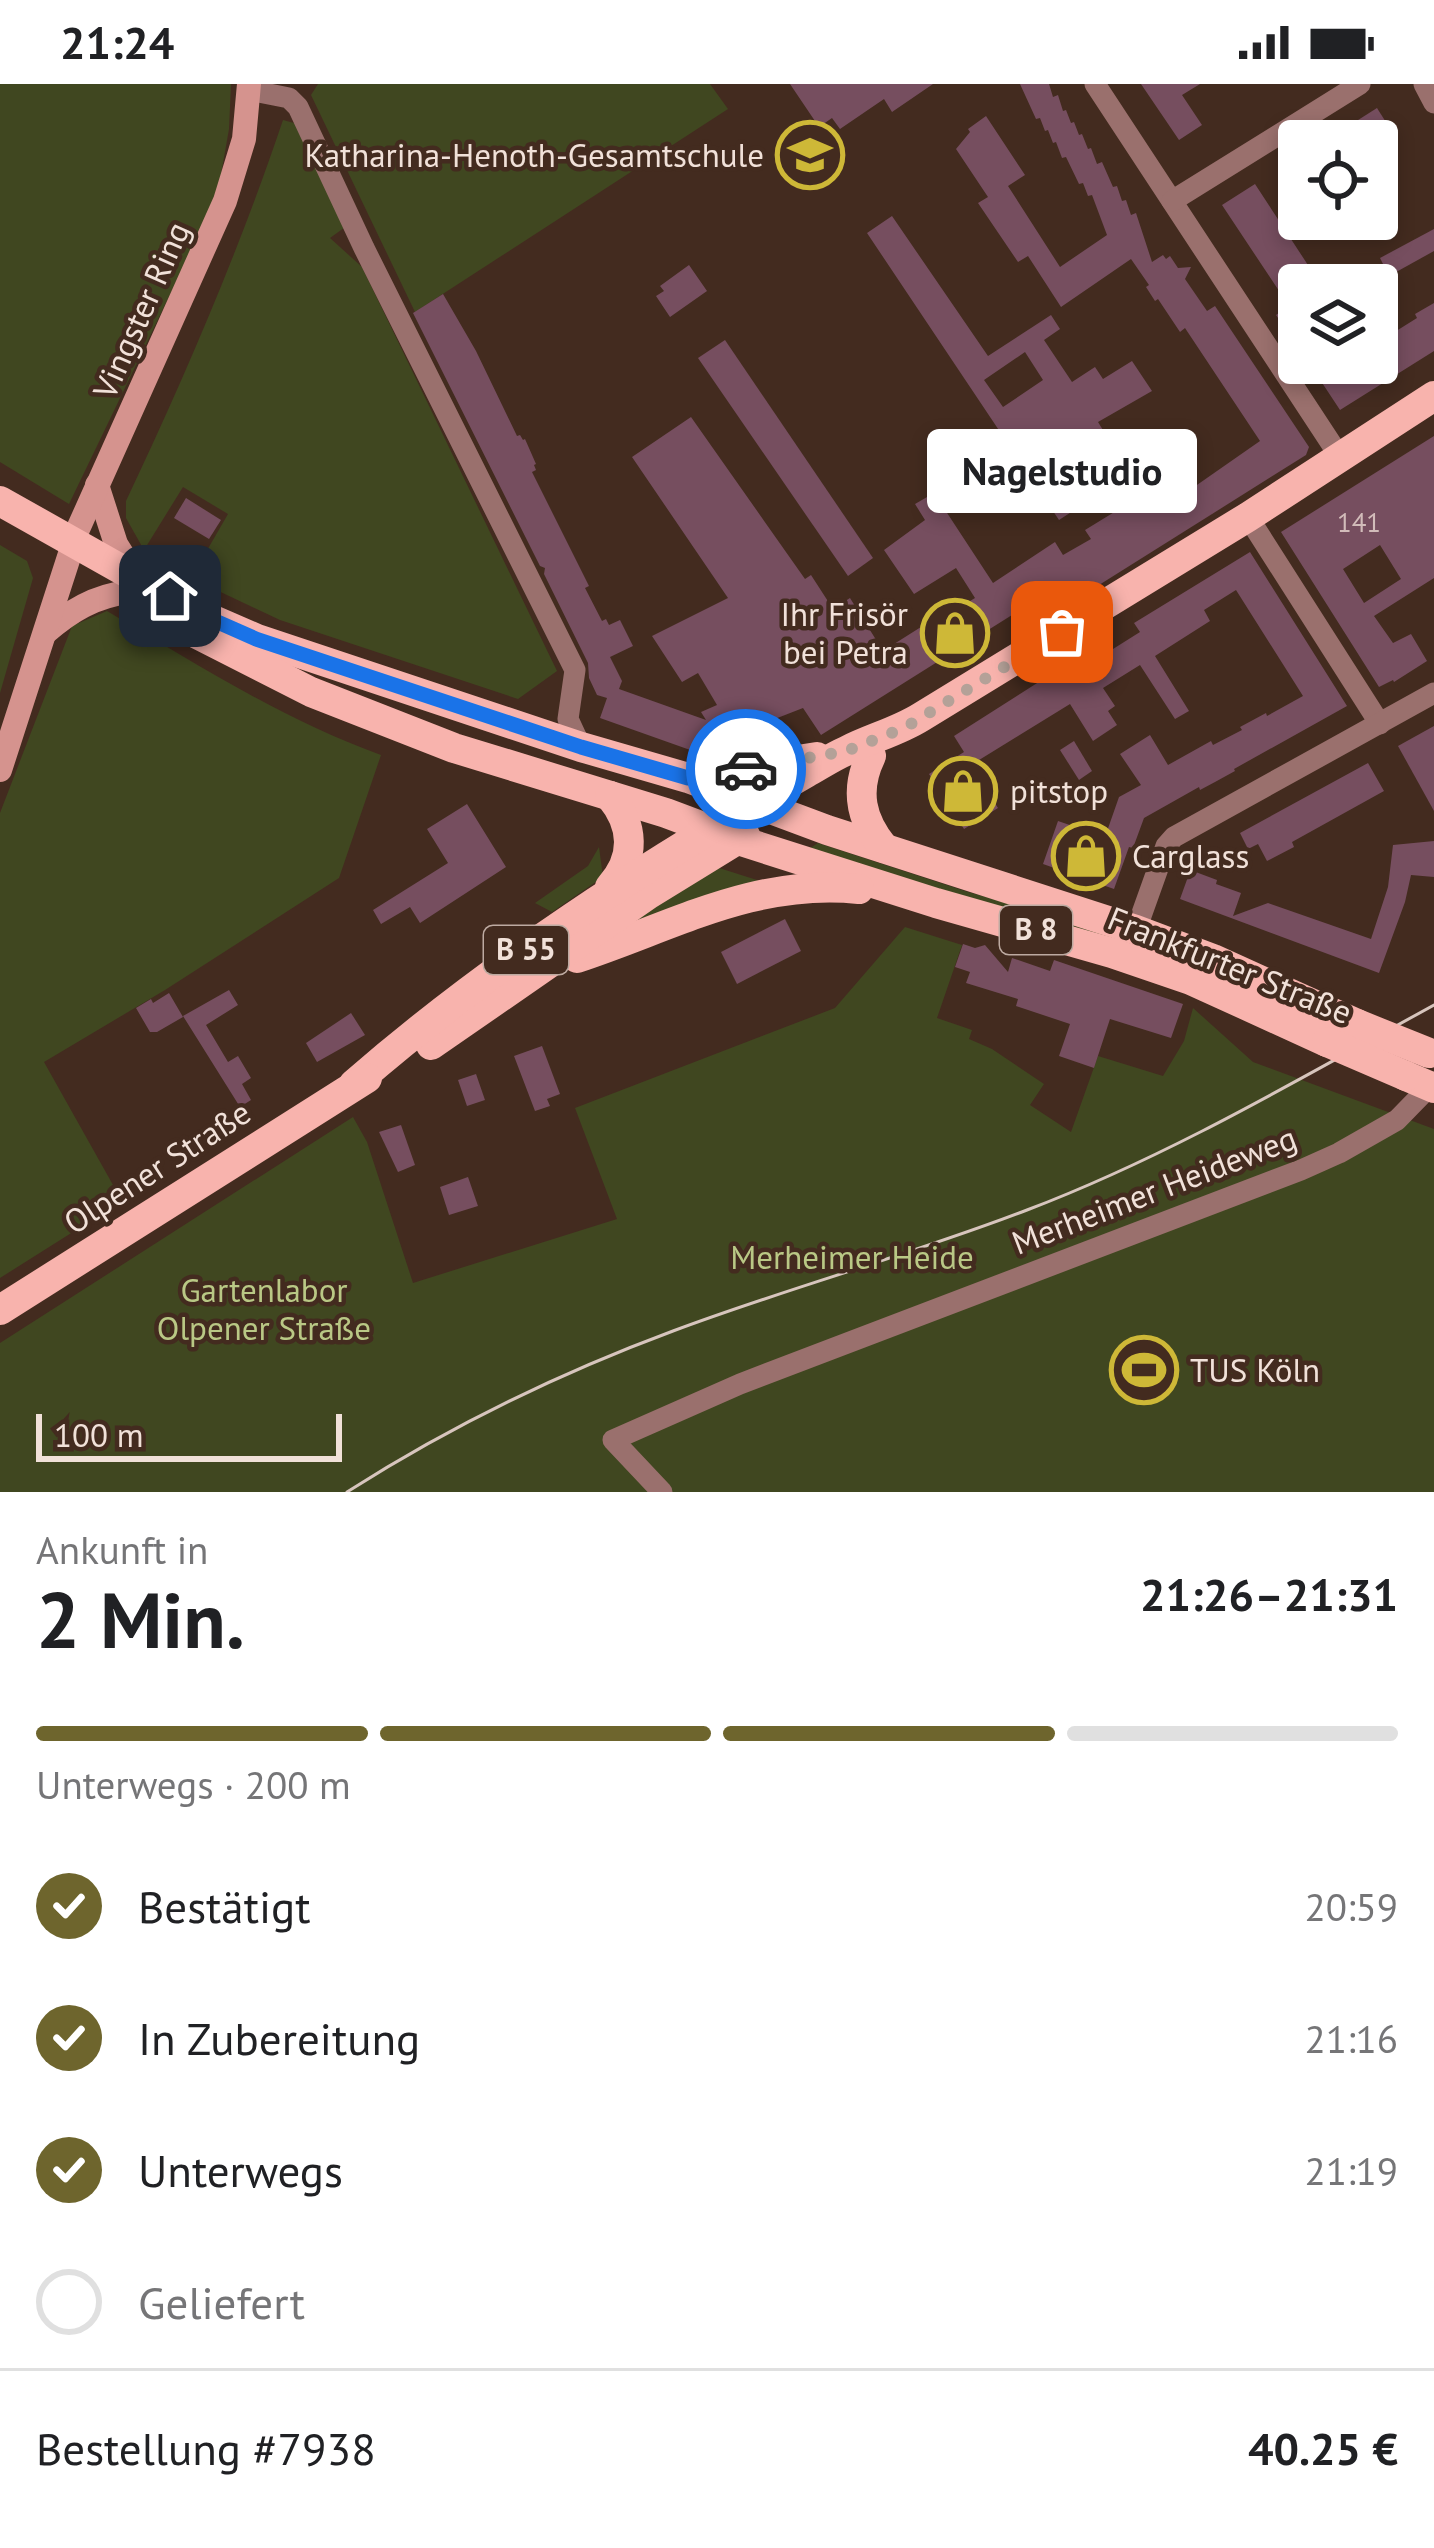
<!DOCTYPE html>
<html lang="de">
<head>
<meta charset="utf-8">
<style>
	:root { --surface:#fff; --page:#f6f6f6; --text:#202124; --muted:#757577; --line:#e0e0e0; --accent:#6e652d }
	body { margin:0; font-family:"PT Sans",sans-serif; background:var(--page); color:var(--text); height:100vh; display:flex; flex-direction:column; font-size:45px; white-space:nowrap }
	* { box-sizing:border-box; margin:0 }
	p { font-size:39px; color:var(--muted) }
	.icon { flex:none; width:66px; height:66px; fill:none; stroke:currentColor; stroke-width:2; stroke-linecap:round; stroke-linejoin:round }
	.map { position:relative; height:1408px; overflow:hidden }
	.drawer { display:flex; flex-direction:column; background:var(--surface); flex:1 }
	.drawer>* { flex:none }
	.tools { position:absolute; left:1278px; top:36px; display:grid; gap:24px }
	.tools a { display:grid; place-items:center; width:120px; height:120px; border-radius:12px; background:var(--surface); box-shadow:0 6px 18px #0003; font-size:60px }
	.scale { position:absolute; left:36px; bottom:30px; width:306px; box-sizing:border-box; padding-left:12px; border:6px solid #f1e1d9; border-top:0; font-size:33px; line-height:42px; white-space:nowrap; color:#f1e1d9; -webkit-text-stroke:9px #432b1f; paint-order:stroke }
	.pin { position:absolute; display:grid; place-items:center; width:102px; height:102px; color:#fff; margin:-51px; border-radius:24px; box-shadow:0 6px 18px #0006 }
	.courier { position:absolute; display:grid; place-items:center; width:120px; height:120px; margin:-60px; border:9px solid #1a73e8; border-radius:50%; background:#fff; color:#222; box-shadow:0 3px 15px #0007 }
	.bubble { position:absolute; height:84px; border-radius:12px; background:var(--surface); box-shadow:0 6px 18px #0003; font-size:39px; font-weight:800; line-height:84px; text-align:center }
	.summary em { font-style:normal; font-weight:800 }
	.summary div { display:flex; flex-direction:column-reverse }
	.summary { display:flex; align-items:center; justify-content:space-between; height:204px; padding:0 36px }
	h1 { font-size:78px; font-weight:800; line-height:90px }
	.bar { display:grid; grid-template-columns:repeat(4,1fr); gap:18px 12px; align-content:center; height:144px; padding:0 36px }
	.bar i { height:15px; border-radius:9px; background:var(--line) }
	.bar .current { background:var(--accent) }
	.bar p { grid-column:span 4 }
	.line { display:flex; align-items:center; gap:30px; padding:0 36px; border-top:3px solid var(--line) }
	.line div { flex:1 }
	ol { padding:0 36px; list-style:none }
	li { display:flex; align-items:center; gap:36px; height:132px }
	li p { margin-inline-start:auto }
	li .icon { padding:12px; border-radius:50%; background:var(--accent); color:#fff; stroke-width:4 }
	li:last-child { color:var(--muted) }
	li i { width:66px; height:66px; border:6px solid var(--line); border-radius:50% }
	.status { display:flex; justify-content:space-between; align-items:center; height:84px; padding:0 60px; background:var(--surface); direction:ltr }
	.status svg { height:33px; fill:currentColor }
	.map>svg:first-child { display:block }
	.green { fill:#404720 }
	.building { fill:#764e5f; fill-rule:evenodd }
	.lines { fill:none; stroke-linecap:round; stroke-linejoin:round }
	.street { stroke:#9a706d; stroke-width:21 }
	.secondary { stroke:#d5938e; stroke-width:24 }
	.primary { stroke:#f8b3ad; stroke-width:30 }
	.tram { stroke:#d7c5bd; stroke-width:3 }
	.primary-bridge { stroke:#f8b3ad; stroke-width:30 }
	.done { stroke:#b4a198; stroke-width:12; stroke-dasharray:0 21.6 }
	.route { stroke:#1a73e8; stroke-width:15 }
	.labels { text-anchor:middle; stroke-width:9; stroke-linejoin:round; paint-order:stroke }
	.number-label { font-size:27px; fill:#d2bcba }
	.shield { fill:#432b1f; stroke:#bdaaa1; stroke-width:3 }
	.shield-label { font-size:30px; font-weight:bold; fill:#f1e1d9 }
	.poi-label { font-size:33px; fill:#f1e1d9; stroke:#432b1f; text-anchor:start }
	.street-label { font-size:33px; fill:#f1e1d9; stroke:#432b1f }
	.park-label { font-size:33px; fill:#b9c885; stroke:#432b1f }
</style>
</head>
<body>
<div class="status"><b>21:24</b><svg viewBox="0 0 49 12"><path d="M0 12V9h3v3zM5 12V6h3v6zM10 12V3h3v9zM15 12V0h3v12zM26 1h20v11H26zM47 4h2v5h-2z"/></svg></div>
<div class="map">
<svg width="1434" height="1408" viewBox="0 0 1434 1408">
	<rect width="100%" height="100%" fill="#432b1f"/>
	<g class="green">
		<polygon points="0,0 231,0 229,45 217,113 69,420 0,378"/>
		<polygon points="318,0 710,0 728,25 415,228 311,11"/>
		<path d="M283 36 294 39 302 45 348 141 330 154 362 183 557 587 518 615 280 536 191 494 228 430 183 403 144 466 126 434V417C185 292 239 167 283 36Z"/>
		<polygon points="0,461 27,477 33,494 0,609"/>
		<path d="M107 527C196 580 284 636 381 671L339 794 165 906 44 978 122 1117 0 1194V729L72 542Z"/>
		<polygon points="818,759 968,808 1052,831 1201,882 807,766"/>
		<polygon points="599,763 603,793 552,828 535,819 588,782"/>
		<polygon points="716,783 766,799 605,853"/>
		<polygon points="905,843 962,861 937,934 972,946 969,955 992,965 1044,1000 1030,1021 1071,1048 1098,972 1163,992 1184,957 1193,924 1253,978 1434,1045 1434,1408 0,1408 0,1259 353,1033 367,1058 413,1199 617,1135 575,1024 835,924"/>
	</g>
	<g class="building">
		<polygon points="790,0 933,0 892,28 884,15 840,45 832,34 819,43"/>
		<polygon points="1020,0 1049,0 1053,13 1058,11 1063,27 1066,26 1071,39 1074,38 1079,51 1082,50 1088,65 1091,64 1097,80 1102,78 1113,103 1117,102 1122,117 1126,116 1131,131 1136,129 1152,178 1163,171 1166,175 1170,172 1178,184 1191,183 1185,195 1207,227 1215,222 1309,363 1306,371 1064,523 1052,506 821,651 803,624 693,667 600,634 607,614 597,611 589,594 588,579 544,490 545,484 540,482 413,229 443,210 476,267 517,352 520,351 523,356 525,355 536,380 534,381 536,386 532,388 589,502 585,504 602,537 606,535 609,541 620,536 633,562 610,573 622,597 619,605 706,636 701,628 717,621 698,589 682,598 652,552 728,514 632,373 691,333 805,495 811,491 833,525 850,514 883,567 932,536 934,539 975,514 956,484 914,510 884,466 925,436 915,420 934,409 993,499 1055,458 1063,471 1091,455 1085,446 1116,427 1100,404 1122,390 1131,401 1146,391 1162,417 1180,405 1184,410 1260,357 1185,244 1180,248 1158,215 1155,217 1146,203 1149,201 1131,175 1061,223 1028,172 1018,178 978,119 988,113 956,65 970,48 968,45 986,32 1025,91 1008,102 1060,183 1107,151 1092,111 1088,112 1083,99 1079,100 1066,73 1062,74 1056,58 1053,59 1048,46 1045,47 1040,34 1036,35"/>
		<polygon points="1141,0 1200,0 1182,11 1202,41 1179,56"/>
		<polygon points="1377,24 1394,51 1384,57 1325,57"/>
		<polygon points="1255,100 1321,201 1299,201 1299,265 1276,231 1289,222 1222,121"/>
		<path d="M892 132 988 272 1051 231 1060 245 1044 256 1072 298 1095 283 1103 295 1132 277 1152 307 1098 338 1106 351 1088 362 1090 365 1052 390 1076 425 1059 436 867 149ZM1025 268 1043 296 1003 323 984 296Z"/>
		<polygon points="1434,145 1434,167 1389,192 1380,174"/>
		<polygon points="689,181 707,207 670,233 656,212 664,207 660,202"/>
		<polygon points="1434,219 1434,267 1340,326 1309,279 1377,279 1377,259 1417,234 1415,230"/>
		<polygon points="725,256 873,474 848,492 698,274"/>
		<path d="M1434 352V494L1374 532 1393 559 1411 550 1427 577 1394 598 1393 596 1379 603 1281 448ZM1380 461 1401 495 1364 519 1343 485Z"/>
		<polygon points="186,414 221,436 209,455 174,434"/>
		<polygon points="1250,468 1347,622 1234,685 1235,687 1215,698 1200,706 1199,703 1144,734 1133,764 1129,763 1114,805 1043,780 1058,737 1105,753 1119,713 1141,701 1120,670 1150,651 1168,681 1211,657 1213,661 1242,646 1240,643 1266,629 1267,632 1303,612 1236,506 1204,526 1210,537 1155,572 1189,627 1175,635 1140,581 1103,604 1115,622 1108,627 1117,641 1093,657 1070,620 971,681 998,724 964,745 929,690 964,668 954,652 1103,557 1107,556 1113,565 1140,548 1134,539"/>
		<polygon points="1434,642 1434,727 1398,662"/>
		<polygon points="1074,657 1092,687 1079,696 1060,666"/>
		<polygon points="1368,679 1384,707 1292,758 1294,763 1267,777 1258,760 1248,765 1240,749"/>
		<polygon points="467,720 506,783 420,839 410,823 381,840 373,826 448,779 427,745"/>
		<polygon points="1434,757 1434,793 1411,791 1405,818 1379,889 1180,815 1189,790 1191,791 1193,787 1217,796 1216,800 1241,809 1233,832 1268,819 1371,855 1388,803 1393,761"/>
		<polygon points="785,835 801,867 737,900 721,868"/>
		<polygon points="963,860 975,864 985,861 1008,888 1012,874 1050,887 1054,876 1183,920 1171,954 1110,935 1094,984 1059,972 1070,940 1016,922 1018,915 966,899 970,888 955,883"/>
		<polygon points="229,906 238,921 206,941 228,978 238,972 251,994 242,1000 251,1016 240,1023 183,932"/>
		<polygon points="169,909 183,933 157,948 150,948 136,924 151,915 153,919"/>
		<polygon points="351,929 365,951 317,978 306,959"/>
		<polygon points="542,962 560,1010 547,1015 550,1022 535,1027 514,972"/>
		<polygon points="476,990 485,1016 467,1022 458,996"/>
		<polygon points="401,1041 415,1081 398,1088 379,1048"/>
		<polygon points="468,1093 478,1122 449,1131 440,1103"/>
	</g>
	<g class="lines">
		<g class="street">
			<polyline points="1095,0 1340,373"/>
			<polyline points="1424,0 1434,19"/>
			<polyline points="249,6 289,14 298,23 364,164 575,586 568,635 581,663"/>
			<polyline points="1172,117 1360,0"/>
			<polyline points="1248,433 1380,640"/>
			<polyline points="1136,846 1166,762 1174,753 1434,609"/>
			<polyline points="662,1408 613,1356 740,1300 1301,1086 1339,1069 1397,1036 1434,998"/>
		</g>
		<g class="secondary">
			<polyline points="97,401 116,460 136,492"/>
			<path d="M45 549C70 527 95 512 128 508"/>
			<polyline points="0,686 78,445 225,117 244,55 249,0"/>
		</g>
		<g class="primary">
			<polyline points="0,417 204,532 257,555 581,663 688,694 827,746 1136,846 1213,875 1357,940"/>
			<polyline points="195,549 311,608 454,664 666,729 738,756 936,819 1112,869 1191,896 1327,958"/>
			<path d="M871 672C854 707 861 736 884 764"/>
			<polyline points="692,693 817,673"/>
			<path d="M610 712C634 741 636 774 610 803"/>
			<path d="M577 874C672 843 754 794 859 805"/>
			<polyline points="431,961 649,810 745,751"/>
			<polyline points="1406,992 1434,1004"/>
			<path d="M354 1000C493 879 646 781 806 689 819 682 832 673 846 667 871 654 897 648 921 633L1248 433 1434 312"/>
			<polyline points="0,1226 367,994"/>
		</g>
		<path class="tram" d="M347 1408C449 1343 560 1289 673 1247 790 1203 911 1171 1027 1126 1169 1072 1301 994 1434 921"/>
		<g class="primary-bridge">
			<polyline points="1357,940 1429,969"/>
			<polyline points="1327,958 1406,992"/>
		</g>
	</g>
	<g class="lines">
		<polyline class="done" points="746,685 846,667 904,644 1062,548"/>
		<polyline class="route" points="170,512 204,532 256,555 581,663 688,694 746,685"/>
	</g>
	<defs>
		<g id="school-ring" transform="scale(3.45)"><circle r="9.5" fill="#432b1f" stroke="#ceb837" stroke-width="1.5"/><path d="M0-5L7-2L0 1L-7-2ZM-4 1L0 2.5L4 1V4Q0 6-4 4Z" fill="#ceb837"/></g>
		<g id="shop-ring" transform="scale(3.45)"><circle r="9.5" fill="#432b1f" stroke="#ceb837" stroke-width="1.5"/><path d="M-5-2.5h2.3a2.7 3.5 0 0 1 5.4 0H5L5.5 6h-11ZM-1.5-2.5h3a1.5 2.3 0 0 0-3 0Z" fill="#ceb837"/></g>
		<g id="stadium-ring" transform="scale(3.45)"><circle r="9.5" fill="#432b1f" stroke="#ceb837" stroke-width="1.5"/><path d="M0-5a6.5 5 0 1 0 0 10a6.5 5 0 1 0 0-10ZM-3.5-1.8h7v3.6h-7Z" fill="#ceb837"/></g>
	</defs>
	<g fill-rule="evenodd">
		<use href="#school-ring" x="810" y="71"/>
		<use href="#shop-ring" x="955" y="549"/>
		<use href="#shop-ring" x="963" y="707"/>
		<use href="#shop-ring" x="1086" y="772"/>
		<use href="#stadium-ring" x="1144" y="1286"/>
	</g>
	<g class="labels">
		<g class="number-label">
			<text x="1359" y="448">141</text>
		</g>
		<g class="shield">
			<rect x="1000" y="822" width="72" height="48" rx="9"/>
			<rect x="484" y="842" width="84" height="48" rx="9"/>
		</g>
		<g class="shield-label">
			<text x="1036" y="856">B 8</text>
			<text x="526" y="876">B 55</text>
		</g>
		<g class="poi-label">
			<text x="764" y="83" text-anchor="end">Katharina-Henoth-Gesamtschule</text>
			<text x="908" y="542" text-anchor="end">Ihr Frisör<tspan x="908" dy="38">bei Petra</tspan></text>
			<text x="1010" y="719">pitstop</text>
			<text x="1132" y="784">Carglass</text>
			<text x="1190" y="1298">TUS Köln</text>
		</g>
		<g class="street-label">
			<text transform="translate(141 226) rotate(-66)" y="12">Vingster Ring</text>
			<text transform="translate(1230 881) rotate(22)" y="12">Frankfurter Straße</text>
			<text transform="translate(157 1083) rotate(-33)" y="12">Olpener Straße</text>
			<text transform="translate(1154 1106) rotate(-21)" y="12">Merheimer Heideweg</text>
		</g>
		<g class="park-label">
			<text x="852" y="1185">Merheimer Heide</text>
			<text x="264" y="1218">Gartenlabor<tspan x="264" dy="38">Olpener Straße</tspan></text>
		</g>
	</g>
</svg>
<div class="tools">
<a><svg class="icon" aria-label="locate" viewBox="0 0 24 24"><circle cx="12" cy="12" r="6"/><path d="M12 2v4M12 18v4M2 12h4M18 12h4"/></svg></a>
<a><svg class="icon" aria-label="layers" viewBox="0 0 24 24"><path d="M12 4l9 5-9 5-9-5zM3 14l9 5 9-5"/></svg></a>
</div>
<div class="scale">100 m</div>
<div class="pin" style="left:1062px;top:548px;background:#ea580c"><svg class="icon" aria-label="bag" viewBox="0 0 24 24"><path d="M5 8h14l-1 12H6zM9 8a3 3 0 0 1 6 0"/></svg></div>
<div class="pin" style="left:170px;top:512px;background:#1f2937"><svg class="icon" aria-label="home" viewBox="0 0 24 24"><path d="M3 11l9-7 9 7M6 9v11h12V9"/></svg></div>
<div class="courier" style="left:746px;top:685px"><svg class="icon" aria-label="car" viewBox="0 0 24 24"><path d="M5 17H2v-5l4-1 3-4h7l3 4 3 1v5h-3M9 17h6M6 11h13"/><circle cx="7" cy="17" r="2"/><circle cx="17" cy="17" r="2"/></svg></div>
<div class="bubble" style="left:927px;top:345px;width:270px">Nagelstudio</div>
</div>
<section class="drawer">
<div class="summary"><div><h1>2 Min.</h1><p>Ankunft in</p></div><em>21:26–21:31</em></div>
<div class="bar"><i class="current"></i><i class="current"></i><i class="current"></i><i></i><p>Unterwegs · 200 m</p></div>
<ol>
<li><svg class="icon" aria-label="check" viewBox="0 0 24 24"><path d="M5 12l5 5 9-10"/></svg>Bestätigt<p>20:59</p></li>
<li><svg class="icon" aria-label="check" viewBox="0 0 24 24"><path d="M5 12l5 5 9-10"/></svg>In Zubereitung<p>21:16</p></li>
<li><svg class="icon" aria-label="check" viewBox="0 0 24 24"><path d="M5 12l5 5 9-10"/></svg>Unterwegs<p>21:19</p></li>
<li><i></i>Geliefert</li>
</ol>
<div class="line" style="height:156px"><div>Bestellung #7938</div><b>40.25 €</b></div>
</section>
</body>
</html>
